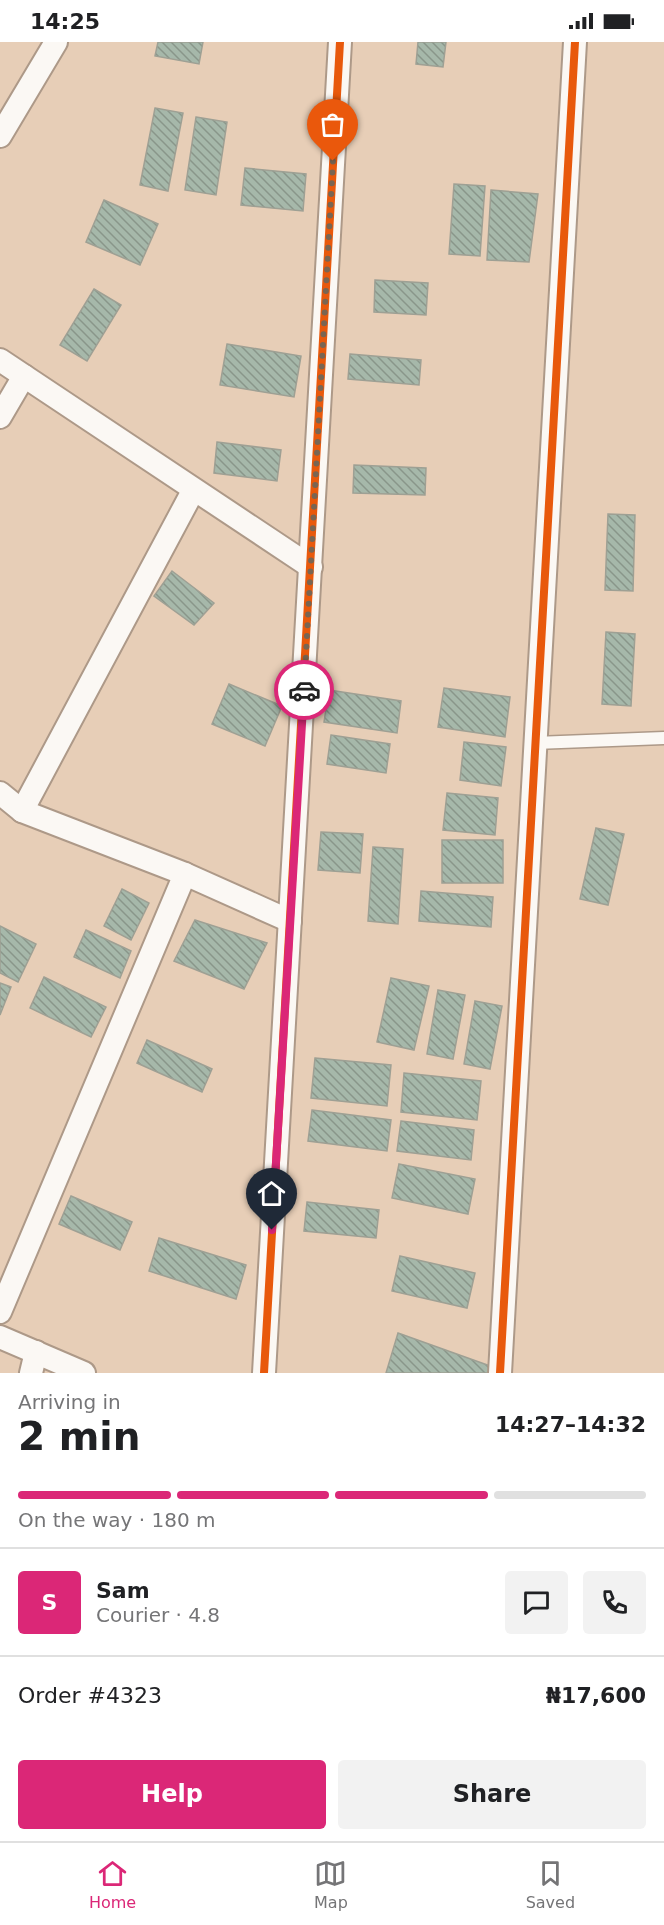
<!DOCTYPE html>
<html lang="en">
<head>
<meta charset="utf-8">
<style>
	:root { --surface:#fff; --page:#f2f2f2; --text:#202124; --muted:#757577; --line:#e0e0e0; --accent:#db2777 }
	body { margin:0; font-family:"DejaVu Sans",sans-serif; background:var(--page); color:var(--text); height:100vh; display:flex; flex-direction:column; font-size:22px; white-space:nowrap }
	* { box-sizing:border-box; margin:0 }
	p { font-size:20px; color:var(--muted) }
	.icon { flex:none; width:33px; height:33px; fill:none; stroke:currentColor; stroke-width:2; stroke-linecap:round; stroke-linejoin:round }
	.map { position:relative; height:1331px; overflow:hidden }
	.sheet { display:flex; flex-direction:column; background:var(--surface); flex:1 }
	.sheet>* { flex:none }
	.pin { position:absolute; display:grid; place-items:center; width:51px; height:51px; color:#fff; margin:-62px -26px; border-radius:50% 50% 50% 0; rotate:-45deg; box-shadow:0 0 6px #0007 }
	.pin .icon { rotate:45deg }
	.courier { position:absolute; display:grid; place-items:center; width:60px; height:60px; margin:-30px; border:4px solid #db2777; border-radius:50%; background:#fff; color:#222; box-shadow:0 2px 8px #0007 }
	.head em { font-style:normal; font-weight:700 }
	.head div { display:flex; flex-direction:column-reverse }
	.head { display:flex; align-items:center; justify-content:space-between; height:102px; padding:0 18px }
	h1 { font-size:39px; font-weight:700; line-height:45px }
	.bar { display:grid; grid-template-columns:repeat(4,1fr); gap:9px 6px; align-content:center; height:72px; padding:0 18px }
	.bar i { height:8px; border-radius:4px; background:var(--line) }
	.bar .on { background:var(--accent) }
	.bar p { grid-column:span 4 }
	.line { display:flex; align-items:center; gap:15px; padding:0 18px; border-top:2px solid var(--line) }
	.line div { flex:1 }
	.round { display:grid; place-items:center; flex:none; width:63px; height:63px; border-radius:6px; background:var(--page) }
	.button { display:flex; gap:12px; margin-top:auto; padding:12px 18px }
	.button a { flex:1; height:69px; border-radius:6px; background:var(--accent); color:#fff; font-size:24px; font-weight:700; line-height:69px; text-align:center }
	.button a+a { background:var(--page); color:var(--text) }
	.status { display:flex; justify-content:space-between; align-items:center; height:42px; padding:0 30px; background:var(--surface); direction:ltr }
	.status svg { height:16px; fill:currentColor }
	.tab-bar { display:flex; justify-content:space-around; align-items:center; height:84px; border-top:2px solid var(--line); background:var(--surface); font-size:16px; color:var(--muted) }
	.tab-bar a { display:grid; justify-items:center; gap:3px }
	.tab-bar .on { color:var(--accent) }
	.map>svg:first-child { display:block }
	.building { fill:url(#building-back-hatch); stroke:#9ea094; stroke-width:1.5 }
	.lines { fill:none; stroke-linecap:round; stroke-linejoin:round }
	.lane-casing { stroke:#ad9988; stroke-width:15 }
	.street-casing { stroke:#ad9988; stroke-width:26 }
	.lane { stroke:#fbf8f4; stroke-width:12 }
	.street { stroke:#fbf8f4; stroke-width:22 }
	.cycleway-casing { stroke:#fcf7f3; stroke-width:11 }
	.cycleway { stroke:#e8590c; stroke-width:8 }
	.done { stroke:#796552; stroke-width:6; stroke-dasharray:0 10.8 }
	.route { stroke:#db2777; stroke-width:8 }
</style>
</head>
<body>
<div class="status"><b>14:25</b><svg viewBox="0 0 49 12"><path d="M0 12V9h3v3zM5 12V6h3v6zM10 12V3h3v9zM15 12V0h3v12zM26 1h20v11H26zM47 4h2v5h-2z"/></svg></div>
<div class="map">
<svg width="664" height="1331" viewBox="0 0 664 1331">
	<defs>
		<pattern id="building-back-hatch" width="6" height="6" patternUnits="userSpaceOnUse" patternTransform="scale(1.5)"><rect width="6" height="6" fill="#a6b8aa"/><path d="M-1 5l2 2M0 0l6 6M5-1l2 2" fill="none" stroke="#89968a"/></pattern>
	</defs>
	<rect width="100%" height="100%" fill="#e7ceb7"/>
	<g class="building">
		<polygon points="158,0 203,0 199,22 155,14"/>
		<polygon points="418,0 446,0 443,25 416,22"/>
		<polygon points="155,66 183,71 168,149 140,143"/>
		<polygon points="196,75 227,80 216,153 185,148"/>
		<polygon points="245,126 306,132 303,169 241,163"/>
		<polygon points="454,142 485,144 480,214 449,212"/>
		<polygon points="491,148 538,152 529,220 487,218"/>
		<polygon points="104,158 158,182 140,223 86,200"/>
		<polygon points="375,238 428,241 426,273 374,270"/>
		<polygon points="94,247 121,263 87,319 60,303"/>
		<polygon points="227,302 301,314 294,355 220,343"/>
		<polygon points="350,312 421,318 419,343 348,337"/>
		<polygon points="217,400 281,408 277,439 214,431"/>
		<polygon points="354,423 426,426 425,453 353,451"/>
		<polygon points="608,472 635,473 633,549 605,548"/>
		<polygon points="172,529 214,561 194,583 154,554"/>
		<polygon points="606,590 635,592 631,664 602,662"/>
		<polygon points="229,642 282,664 265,704 212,682"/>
		<polygon points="444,646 510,655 505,695 438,685"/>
		<polygon points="329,648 401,659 397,691 324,680"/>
		<polygon points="331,693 390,702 386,731 327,722"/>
		<polygon points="464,700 506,705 501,744 460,738"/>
		<polygon points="447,751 498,756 495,793 443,788"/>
		<polygon points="596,786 624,792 608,863 580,857"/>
		<polygon points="321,790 363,792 360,831 318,828"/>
		<rect x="442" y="798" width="61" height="43"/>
		<polygon points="373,805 403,807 398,882 368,879"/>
		<polygon points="122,847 149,861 131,898 104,884"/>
		<polygon points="421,849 493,855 491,885 419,879"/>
		<polygon points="195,878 267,901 244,947 174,919"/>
		<polygon points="0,884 36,902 18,940 0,931"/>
		<polygon points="86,888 131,909 120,936 74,915"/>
		<polygon points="44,935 106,965 91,995 30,966"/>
		<polygon points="391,936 429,944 414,1008 377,1000"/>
		<polygon points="0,941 11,945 0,973"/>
		<polygon points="438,948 465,953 453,1017 427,1012"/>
		<polygon points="475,959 502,964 490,1027 464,1022"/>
		<polygon points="147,998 212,1027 202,1050 137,1021"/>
		<polygon points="315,1016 391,1023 387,1064 311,1056"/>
		<polygon points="404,1031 481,1039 477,1078 401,1070"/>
		<polygon points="312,1068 391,1078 387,1109 308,1099"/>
		<polygon points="401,1079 474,1088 471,1118 397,1109"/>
		<polygon points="399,1122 475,1137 468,1172 392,1156"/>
		<polygon points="71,1154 132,1180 120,1208 59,1182"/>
		<polygon points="307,1160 379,1168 376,1196 304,1189"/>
		<polygon points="159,1196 246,1223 236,1257 149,1229"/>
		<polygon points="400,1214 475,1231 467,1266 392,1249"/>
		<polygon points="398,1291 493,1325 491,1331 386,1331"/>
	</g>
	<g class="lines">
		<g class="lane-casing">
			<polyline id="lane" points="535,701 664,696"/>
		</g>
		<g class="street-casing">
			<g id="street">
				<polyline points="0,94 56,0"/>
				<polyline points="0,318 311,525"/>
				<polyline points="0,375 24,334"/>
				<polyline points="0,751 22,769 185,832 290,879"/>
				<polyline points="22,769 193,449"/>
				<polyline points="0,1270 185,832"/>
				<polyline points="0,1295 84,1331"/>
				<polyline points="31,1331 36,1310"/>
				<polyline points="264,1331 340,0"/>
				<polyline points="500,1331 575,0"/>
			</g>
		</g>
		<use href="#lane" class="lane"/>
		<use href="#street" class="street"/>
		<g class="cycleway-casing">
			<g id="cycleway">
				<polyline points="264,1331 340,0"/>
				<polyline points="500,1331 575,0"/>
			</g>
		</g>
		<use href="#cycleway" class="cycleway"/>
	</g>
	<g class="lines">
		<polyline class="done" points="304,648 333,119"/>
		<polyline class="route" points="272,1188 304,648"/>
	</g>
</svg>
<div class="pin" style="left:333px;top:119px;background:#ea580c"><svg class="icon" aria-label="bag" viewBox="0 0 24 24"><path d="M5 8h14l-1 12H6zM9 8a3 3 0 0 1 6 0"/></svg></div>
<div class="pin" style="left:272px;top:1188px;background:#1f2937"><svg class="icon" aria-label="home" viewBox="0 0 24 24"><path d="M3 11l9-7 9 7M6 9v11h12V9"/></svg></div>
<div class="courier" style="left:304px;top:648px"><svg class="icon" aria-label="car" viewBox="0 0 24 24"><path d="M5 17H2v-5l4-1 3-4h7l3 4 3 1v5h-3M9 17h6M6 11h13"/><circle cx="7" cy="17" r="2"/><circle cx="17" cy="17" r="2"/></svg></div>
</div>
<section class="sheet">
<div class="head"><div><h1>2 min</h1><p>Arriving in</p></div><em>14:27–14:32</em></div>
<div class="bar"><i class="on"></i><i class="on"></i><i class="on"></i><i></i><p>On the way · 180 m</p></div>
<div class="line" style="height:108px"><b class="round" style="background:var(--accent);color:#fff">S</b><div><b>Sam</b><p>Courier · 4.8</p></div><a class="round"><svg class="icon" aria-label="chat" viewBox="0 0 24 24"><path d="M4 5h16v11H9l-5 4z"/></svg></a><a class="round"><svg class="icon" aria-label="phone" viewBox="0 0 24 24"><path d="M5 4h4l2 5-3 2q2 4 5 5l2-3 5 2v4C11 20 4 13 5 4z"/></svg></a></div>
<div class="line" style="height:78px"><div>Order #4323</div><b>₦17,600</b></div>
<div class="button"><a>Help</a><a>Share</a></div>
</section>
<nav class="tab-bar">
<a class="on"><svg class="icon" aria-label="home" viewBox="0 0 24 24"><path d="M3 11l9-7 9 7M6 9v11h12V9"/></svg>Home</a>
<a><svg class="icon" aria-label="map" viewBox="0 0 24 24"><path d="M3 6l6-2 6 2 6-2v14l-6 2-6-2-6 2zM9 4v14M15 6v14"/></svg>Map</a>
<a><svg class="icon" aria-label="saved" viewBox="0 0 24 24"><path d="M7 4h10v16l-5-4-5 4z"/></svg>Saved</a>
</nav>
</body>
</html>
